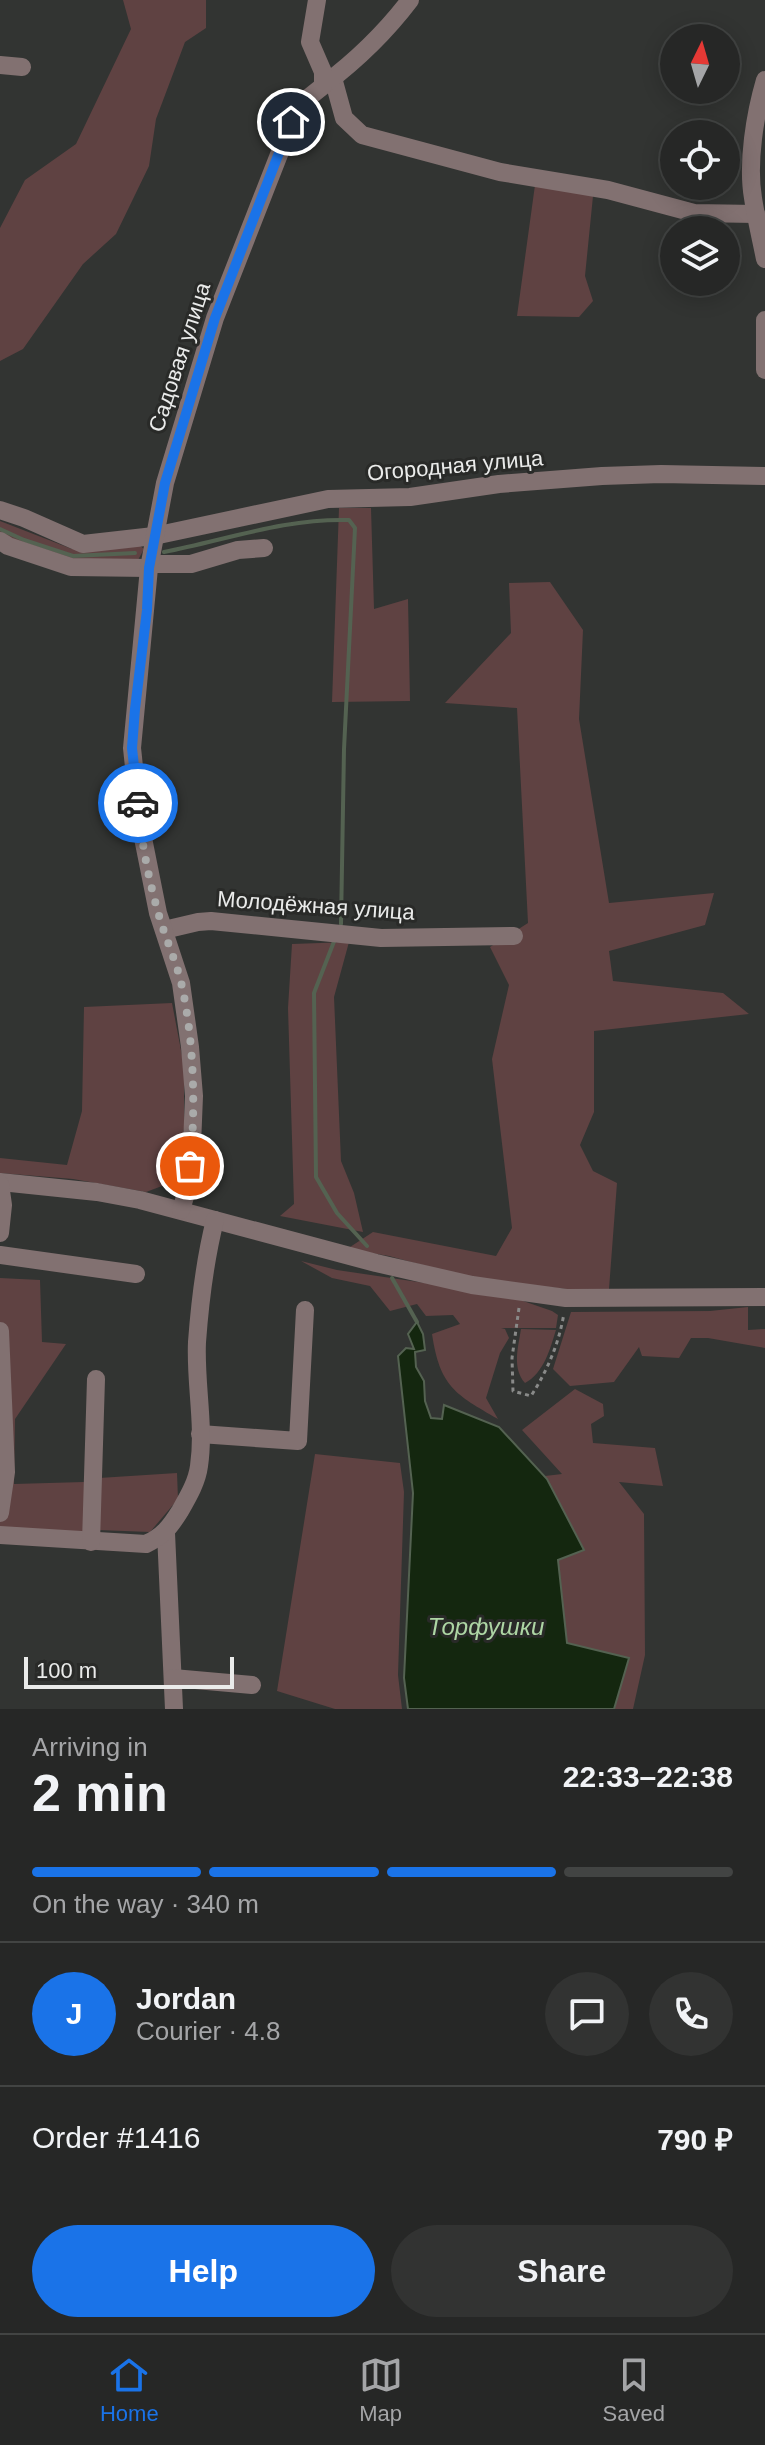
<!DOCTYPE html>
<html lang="en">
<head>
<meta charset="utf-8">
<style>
	:root { --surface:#262726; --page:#323332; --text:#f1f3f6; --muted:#a4a5a7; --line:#424443; --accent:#1a73e8 }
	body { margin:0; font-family:Arial,sans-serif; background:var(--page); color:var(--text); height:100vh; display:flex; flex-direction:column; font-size:30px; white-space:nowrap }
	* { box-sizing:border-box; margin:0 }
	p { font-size:26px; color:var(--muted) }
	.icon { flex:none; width:44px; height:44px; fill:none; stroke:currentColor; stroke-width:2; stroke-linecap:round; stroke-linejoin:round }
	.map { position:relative; height:1709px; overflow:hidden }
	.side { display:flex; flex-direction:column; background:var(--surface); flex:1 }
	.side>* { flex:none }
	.needle { width:52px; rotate:5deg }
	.tools { position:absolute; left:660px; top:24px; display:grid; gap:16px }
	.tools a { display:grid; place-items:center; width:80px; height:80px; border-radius:50%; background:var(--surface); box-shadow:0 4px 20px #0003,0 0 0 2px var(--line); font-size:40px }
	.scale { position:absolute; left:24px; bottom:20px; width:210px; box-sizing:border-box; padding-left:8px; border:4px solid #eaebea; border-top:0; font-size:22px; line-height:28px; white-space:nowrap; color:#eaebea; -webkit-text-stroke:6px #292a28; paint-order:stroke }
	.pin { position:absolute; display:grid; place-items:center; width:68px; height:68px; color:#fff; margin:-34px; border:4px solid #fff; border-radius:50%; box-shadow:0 2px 8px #0007 }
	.courier { position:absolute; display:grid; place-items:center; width:80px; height:80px; margin:-40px; border:6px solid #1a73e8; border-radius:50%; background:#fff; color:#222; box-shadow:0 2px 10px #0007 }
	.overview em { font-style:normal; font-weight:800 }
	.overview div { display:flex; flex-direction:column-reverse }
	.overview { display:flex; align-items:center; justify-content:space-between; height:136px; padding:0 32px }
	h1 { font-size:52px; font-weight:800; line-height:60px }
	.bar { display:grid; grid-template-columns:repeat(4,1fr); gap:12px 8px; align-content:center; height:96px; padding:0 32px }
	.bar i { height:10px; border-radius:6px; background:var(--line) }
	.bar .on { background:var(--accent) }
	.bar p { grid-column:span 4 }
	.line { display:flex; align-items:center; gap:20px; padding:0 32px; border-top:2px solid var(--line) }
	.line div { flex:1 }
	.round { display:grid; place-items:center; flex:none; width:84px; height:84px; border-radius:42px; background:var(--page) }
	.cta { display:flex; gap:16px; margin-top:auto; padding:16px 32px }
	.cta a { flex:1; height:92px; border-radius:48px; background:var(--accent); color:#fff; font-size:32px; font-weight:800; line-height:92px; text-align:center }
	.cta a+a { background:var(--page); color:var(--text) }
	.menu { display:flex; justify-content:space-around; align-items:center; height:112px; border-top:2px solid var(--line); background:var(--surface); font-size:22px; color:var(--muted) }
	.menu a { display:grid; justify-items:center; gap:4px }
	.menu .on { color:var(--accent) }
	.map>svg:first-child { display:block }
	.green { fill:#5f4242 }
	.water { fill:#14270f; stroke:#546251; stroke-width:2 }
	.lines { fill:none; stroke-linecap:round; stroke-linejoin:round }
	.stream { stroke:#546251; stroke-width:4 }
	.path { stroke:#898a89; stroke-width:3; stroke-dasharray:4 4; stroke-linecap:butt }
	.minor { stroke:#827171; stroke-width:18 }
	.done { stroke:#aaabaa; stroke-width:8; stroke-dasharray:0 14.4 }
	.route { stroke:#1a73e8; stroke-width:10 }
	.labels { text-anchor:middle; stroke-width:6; stroke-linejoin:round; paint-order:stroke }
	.street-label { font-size:22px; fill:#eaebea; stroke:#292a28 }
	.water-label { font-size:24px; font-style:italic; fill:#add5a4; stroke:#292a28 }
</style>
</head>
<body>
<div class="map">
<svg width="765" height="1709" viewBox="0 0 765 1709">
	<rect width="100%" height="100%" fill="#323432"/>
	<g class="green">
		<polygon points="123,0 206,0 206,28 185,42 156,119 149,166 116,234 83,264 23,349 0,361 0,228 25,180 76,144 131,29"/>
		<polygon points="535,185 593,196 585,276 593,301 579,317 517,316"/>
		<polygon points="339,508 371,508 374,609 408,599 410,701 332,702"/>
		<polygon points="0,521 72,549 138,544 144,549 138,560 77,561 0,536"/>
		<polygon points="550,582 583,630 579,719 609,903 714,893 705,925 609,951 613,981 723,993 749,1014 594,1031 594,1112 580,1145 593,1171 617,1183 609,1289 566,1289 474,1279 389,1256 347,1249 373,1232 496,1256 512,1228 492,1059 509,985 490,947 528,923 517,708 445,703 511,633 509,583"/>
		<polygon points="349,942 334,997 341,1161 354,1193 363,1232 280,1216 294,1204 288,1008 292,944"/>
		<polygon points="172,1003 184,1066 184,1128 178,1180 146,1192 73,1179 0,1173 0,1158 67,1165 82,1111 84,1007"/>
		<path d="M301 1261 337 1270 506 1295 552 1311 558 1315 556 1328H501L505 1329 509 1338 500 1353 486 1398 498 1419C455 1394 440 1387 432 1334L460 1324 453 1315 426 1316 417 1304 390 1311 370 1286 332 1278Z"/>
		<polygon points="0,1278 40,1280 42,1342 66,1344 15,1419 14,1484 84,1482 86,1536 0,1528"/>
		<polygon points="748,1307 748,1330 765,1329 765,1348 708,1338 691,1338 679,1358 642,1356 639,1347 614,1382 570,1386 553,1369 571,1312 710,1311"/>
		<path d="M521 1329 556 1330C550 1349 544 1373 525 1383 512 1368 518 1348 521 1329Z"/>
		<polygon points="575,1389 603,1404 604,1416 591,1424 593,1443 655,1448 663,1486 619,1482 644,1514 645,1655 633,1709 614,1709 628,1658 567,1644 558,1560 584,1549 545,1476 562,1474 522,1430"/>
		<polygon points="315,1454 400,1463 404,1492 398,1675 402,1709 335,1709 277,1691"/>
		<polygon points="177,1473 178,1499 150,1532 98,1530 99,1478"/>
	</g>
	<polygon class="water" points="417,1322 423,1334 425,1350 415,1352 416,1367 424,1381 425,1401 431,1418 442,1419 444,1405 499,1427 547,1479 584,1550 558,1560 567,1643 629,1658 614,1709 408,1709 404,1678 413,1493 398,1356 406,1348 414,1349 408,1334"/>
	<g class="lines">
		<g class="stream">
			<polyline points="0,529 24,540 73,556 135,553"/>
			<path d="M164 552C226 540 286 518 349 520L355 528 344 749 341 924"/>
			<polyline points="335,939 314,993 316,1177 337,1213 367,1246"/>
			<polyline points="392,1278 417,1322"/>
		</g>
		<path class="path" d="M519 1308 512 1358 513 1391 531 1396C547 1371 559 1344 564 1313"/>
		<g class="minor">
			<polyline points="0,65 22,67"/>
			<polyline points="333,78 344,118 362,135 500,172 608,190 694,213 756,214"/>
			<path d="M765 80C755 114 747 163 753 198 756 218 761 239 765 259"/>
			<path d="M325 84C358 59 385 33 410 0"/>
			<polyline points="765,320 765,370"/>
			<polyline points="0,510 24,518 83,544 154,536 328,499 410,497 499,484 602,476 661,474 765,476"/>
			<polyline points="0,541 8,546 71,567 149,568"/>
			<polyline points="150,564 191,564 238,550 264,548"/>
			<polyline points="164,930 198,922 211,921 381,938 514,936"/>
			<polyline points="0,1182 97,1192 140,1200 376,1263 472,1285 566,1298 765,1297"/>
			<polyline points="0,1184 3,1205 0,1233"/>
			<polyline points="181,1210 188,1187 192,1145 194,1096 190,1047 181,983 158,913 140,823 132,748 149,568 165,483 215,318 298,106 323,86 323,72 310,42 317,0"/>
			<polyline points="0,1255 136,1274"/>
			<polyline points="0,1331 6,1472 0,1513"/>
			<polyline points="200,1434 298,1441 305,1310"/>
			<polyline points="166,1533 174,1709"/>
			<path d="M0 1535 146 1544C163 1536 170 1527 180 1511 188 1497 197 1482 199 1466 205 1425 195 1383 197 1342 200 1301 205 1260 215 1220"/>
			<polyline points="91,1542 96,1379"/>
			<polyline points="173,1678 252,1685"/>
		</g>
	</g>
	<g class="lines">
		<path class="done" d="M138 803C141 839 148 877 158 912 164 935 175 958 181 982 194 1038 196 1109 190 1166"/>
		<polyline class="route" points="138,803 132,748 135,709 147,610 149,568 165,483 215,318 291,122"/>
	</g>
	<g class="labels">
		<g class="street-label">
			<text transform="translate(179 357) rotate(-72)" y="8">Садовая улица</text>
			<text transform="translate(455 465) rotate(-5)" y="8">Огородная улица</text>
			<text transform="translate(316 905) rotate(4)" y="8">Молодёжная улица</text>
		</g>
		<g class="water-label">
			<text x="486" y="1635">Торфушки</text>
		</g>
	</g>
</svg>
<div class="tools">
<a><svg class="needle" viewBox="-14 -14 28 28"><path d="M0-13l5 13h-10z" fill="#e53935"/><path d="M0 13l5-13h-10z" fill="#a4a5a7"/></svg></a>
<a><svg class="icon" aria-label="locate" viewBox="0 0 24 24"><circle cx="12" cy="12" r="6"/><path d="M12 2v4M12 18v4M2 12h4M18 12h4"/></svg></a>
<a><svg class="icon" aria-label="layers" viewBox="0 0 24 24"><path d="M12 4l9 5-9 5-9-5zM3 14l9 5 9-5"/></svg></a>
</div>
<div class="scale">100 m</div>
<div class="pin" style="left:190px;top:1166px;background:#ea580c"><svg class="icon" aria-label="bag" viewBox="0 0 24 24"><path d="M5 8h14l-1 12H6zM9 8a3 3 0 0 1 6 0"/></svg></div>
<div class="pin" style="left:291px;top:122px;background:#1f2937"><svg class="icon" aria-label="home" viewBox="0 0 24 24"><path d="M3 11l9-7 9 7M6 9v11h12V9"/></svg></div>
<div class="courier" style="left:138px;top:803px"><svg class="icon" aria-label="car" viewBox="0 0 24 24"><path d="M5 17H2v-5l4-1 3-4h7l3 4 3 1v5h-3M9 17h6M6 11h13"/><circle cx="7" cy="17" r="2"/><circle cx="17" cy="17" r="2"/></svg></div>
</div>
<section class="side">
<div class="overview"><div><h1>2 min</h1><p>Arriving in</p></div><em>22:33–22:38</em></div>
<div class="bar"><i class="on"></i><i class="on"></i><i class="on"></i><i></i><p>On the way · 340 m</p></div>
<div class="line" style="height:144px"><b class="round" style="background:var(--accent);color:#fff">J</b><div><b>Jordan</b><p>Courier · 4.8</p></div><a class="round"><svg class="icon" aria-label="chat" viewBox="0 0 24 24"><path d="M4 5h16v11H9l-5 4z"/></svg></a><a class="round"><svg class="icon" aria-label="phone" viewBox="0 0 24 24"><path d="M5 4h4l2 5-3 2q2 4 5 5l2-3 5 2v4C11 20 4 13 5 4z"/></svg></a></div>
<div class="line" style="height:104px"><div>Order #1416</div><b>790 ₽</b></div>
<div class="cta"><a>Help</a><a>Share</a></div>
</section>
<nav class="menu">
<a class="on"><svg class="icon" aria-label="home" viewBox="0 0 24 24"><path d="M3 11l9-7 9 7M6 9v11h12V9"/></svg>Home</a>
<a><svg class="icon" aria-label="map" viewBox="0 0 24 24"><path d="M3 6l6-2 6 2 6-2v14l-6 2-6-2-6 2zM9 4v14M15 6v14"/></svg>Map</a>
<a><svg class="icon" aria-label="saved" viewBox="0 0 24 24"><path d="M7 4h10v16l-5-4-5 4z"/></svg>Saved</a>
</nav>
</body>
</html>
